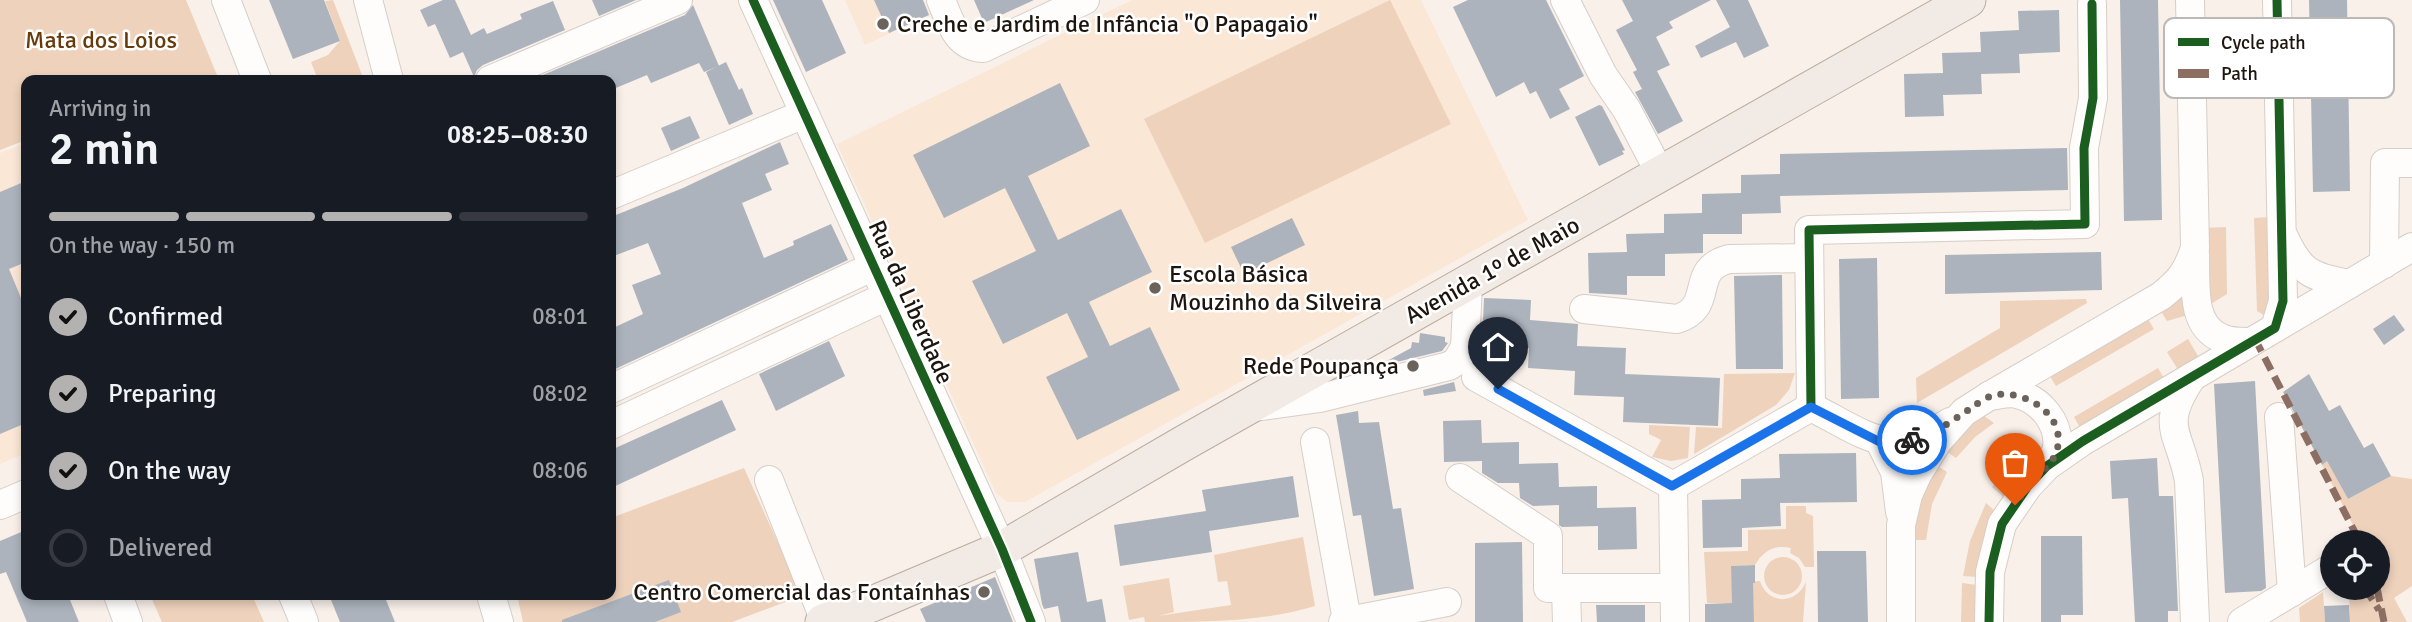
<!DOCTYPE html>
<html lang="en">
<head>
<meta charset="utf-8">
<style>
	:root { --surface:#171b24; --page:#20242c; --text:#f1f3f6; --muted:#9ea1a6; --line:#363941; --accent:#b4b2b0 }
	body { margin:0; font-family:Signika,sans-serif; background:var(--page); color:var(--text); height:100vh; display:flex; flex-direction:column; font-size:26px; white-space:nowrap }
	* { box-sizing:border-box; margin:0 }
	p { font-size:23px; color:var(--muted) }
	.icon { flex:none; width:38px; height:38px; fill:none; stroke:currentColor; stroke-width:2; stroke-linecap:round; stroke-linejoin:round }
	.map { position:relative; flex:1; overflow:hidden }
	.drawer { position:absolute; left:21px; top:75px; width:595px; height:525px; display:flex; flex-direction:column; background:var(--surface); border-radius:14px; box-shadow:0 4px 10px #0003 }
	.drawer>* { flex:none }
	.controls { position:absolute; left:2320px; top:530px; display:grid; gap:14px }
	.controls a { display:grid; place-items:center; width:70px; height:70px; border-radius:50%; background:var(--surface); box-shadow:0 4px 10px #0003; font-size:35px }
	.pin { position:absolute; display:grid; place-items:center; width:60px; height:60px; color:#fff; margin:-72px -30px; border-radius:50% 50% 50% 0; rotate:-45deg; box-shadow:0 0 7px #0007 }
	.pin .icon { rotate:45deg }
	.courier { position:absolute; display:grid; place-items:center; width:70px; height:70px; margin:-35px; border:5px solid #1a73e8; border-radius:50%; background:#fff; color:#222; box-shadow:0 2px 9px #0007 }
	.overview em { font-style:normal; font-weight:600 }
	.overview div { display:flex; flex-direction:column-reverse }
	.overview { display:flex; align-items:center; justify-content:space-between; height:119px; padding:0 28px }
	h1 { font-size:46px; font-weight:600; line-height:52px }
	.bar { display:grid; grid-template-columns:repeat(4,1fr); gap:10px 7px; align-content:center; height:84px; padding:0 28px }
	.bar i { height:9px; border-radius:5px; background:var(--line) }
	.bar .active { background:var(--accent) }
	.bar p { grid-column:span 4 }
	ol { padding:0 28px; list-style:none }
	li { display:flex; align-items:center; gap:21px; height:77px }
	li p { margin-inline-start:auto }
	li .icon { padding:7px; border-radius:50%; background:var(--accent); color:#111; stroke-width:4 }
	li:last-child { color:var(--muted) }
	li i { width:38px; height:38px; border:4px solid var(--line); border-radius:50% }
	.map>svg:first-child { display:block }
	.built { fill:#fbe7d6 }
	.green { fill:#eed2bc }
	.building { fill:#acb3bc }
	.lines { fill:none; stroke-linecap:round; stroke-linejoin:round }
	.minor-casing { stroke:#d6cec7; stroke-width:30 }
	.major-casing { stroke:#bbac9f; stroke-width:37 }
	.minor { stroke:#fefdfc; stroke-width:28 }
	.major { stroke:#f2ebe5; stroke-width:35 }
	.quiet { stroke:#8d6e63; stroke-width:7; stroke-dasharray:14 7; stroke-linecap:butt }
	.cycleway-casing { stroke:#fff; stroke-width:13 }
	.cycleway { stroke:#1b5e20; stroke-width:9 }
	.done { stroke:#6a625b; stroke-width:7; stroke-dasharray:0 12.6 }
	.route { stroke:#1a73e8; stroke-width:9 }
	.poi-dot { fill:#6a625b; stroke:#fff; stroke-width:2.5 }
	.labels { text-anchor:middle; stroke-width:5; stroke-linejoin:round; paint-order:stroke }
	.poi-label { font-size:24px; fill:#1d150e; stroke:#fff; text-anchor:start }
	.park-label { font-size:24px; fill:#673a0a; stroke:#fff }
	.street-label { font-size:24px; fill:#1d150e; stroke:#fff }
	.key { fill:#fff; stroke:#bbb9b7; stroke-width:2 }
	.key-label { font-size:19px; fill:#1d150e }
</style>
</head>
<body>
<div class="map">
<svg width="2412" height="622" viewBox="0 0 2412 622">
	<rect width="100%" height="100%" fill="#f8f0e9"/>
	<g class="built">
		<polygon points="845,0 923,0 930,15 865,45"/>
		<polygon points="1132,0 1421,0 1528,220 1282,358 1280,356 1266,364 1267,367 1025,502 1007,502 996,493 837,144"/>
		<polygon points="26,143 26,453 0,464 0,153"/>
	</g>
	<g class="green">
		<polygon points="0,0 186,0 219,80 26,80 26,140 0,150"/>
		<polygon points="333,0 364,80 318,80 311,62 328,55 340,41 325,1"/>
		<polygon points="1390,0 1451,124 1205,243 1144,119"/>
		<polygon points="2270,217 2272,303 2267,317 2257,311 2254,218"/>
		<polygon points="2226,227 2227,294 2206,307 2204,228"/>
		<polygon points="2185,293 2188,315 2167,321 2159,308"/>
		<polygon points="2086,299 2087,303 1917,403 1916,378 2000,328 2000,301"/>
		<polygon points="2146,316 2154,329 2056,386 2048,373"/>
		<polygon points="2188,339 2201,361 2180,373 2167,352"/>
		<polygon points="2158,368 2166,382 2082,431 2074,417"/>
		<polygon points="1795,373 1789,390 1776,405 1694,454 1696,427 1722,428 1724,374"/>
		<polygon points="1980,413 1994,423 1975,437 1956,458 1943,449"/>
		<polygon points="1649,425 1690,427 1688,458 1671,461 1652,457 1661,440 1649,434"/>
		<polygon points="2345,447 2330,466 2348,499 2391,476 2412,479 2412,586 2394,598 2407,622 2350,622 2349,588 2378,588 2378,542 2348,542 2354,527 2322,465"/>
		<polygon points="2022,452 2036,463 2005,498 1992,487"/>
		<polygon points="1933,463 1947,472 1932,504 1926,540 1909,540 1911,521"/>
		<polygon points="744,468 802,596 732,622 523,622 517,595 611,595 611,518"/>
		<polygon points="1986,503 1997,513 1978,577 1963,576 1970,541"/>
		<path d="M1786 506H1806V513L1813 516 1814 567H1805L1799 558 1790 553 1791 548C1775 544 1763 551 1755 565L1731 566 1732 583 1760 581C1768 605 1796 605 1806 582L1803 622H1754L1753 603H1707L1704 552 1748 551V530L1786 529Z"/>
		<path d="M1303 537 1315 606C1265 622 1199 622 1145 622L1144 617 1129 620 1123 586 1169 578 1174 612 1158 616 1231 605 1227 581 1218 582 1214 555Z"/>
		<circle cx="1783" cy="576" r="19"/>
		<polygon points="1962,583 1977,585 1977,622 1961,622"/>
		<polygon points="2323,592 2325,622 2300,622 2299,608"/>
		<polygon points="150,595 252,595 264,622 162,622"/>
	</g>
	<g class="building">
		<polygon points="269,0 324,0 340,41 293,59"/>
		<polygon points="443,0 455,0 471,35 484,28 487,34 522,19 520,14 553,1 565,30 483,65 477,70 474,77 463,52 450,58 435,24 428,27 420,10"/>
		<polygon points="592,0 636,0 599,16"/>
		<polygon points="773,0 822,0 846,53 806,72"/>
		<polygon points="874,0 923,0 929,15 889,33"/>
		<polygon points="974,0 1034,0 984,23"/>
		<polygon points="1468,0 1546,0 1584,76 1559,89 1570,109 1550,119 1536,91 1530,94 1524,82 1496,97 1453,7"/>
		<polygon points="1622,0 1711,0 1669,22 1673,28 1656,37 1670,65 1657,71 1683,121 1658,134 1635,92 1642,89 1633,72 1637,70 1616,30 1633,21"/>
		<polygon points="1716,0 1748,0 1769,46 1744,58 1736,42 1701,58 1695,46 1730,27"/>
		<polygon points="2120,0 2158,0 2162,220 2124,221"/>
		<polygon points="2309,0 2347,0 2350,191 2313,192"/>
		<polygon points="693,5 719,66 704,72 699,63 651,83 647,75 611,90 611,80 531,80 685,15"/>
		<polygon points="2059,10 2060,52 2019,54 2020,73 1981,74 1982,94 1943,95 1944,116 1905,117 1904,74 1943,73 1942,53 1981,52 1980,32 2019,30 2018,11"/>
		<polygon points="726,62 739,90 742,88 753,114 729,125 706,72"/>
		<polygon points="1060,83 1090,146 1028,176 1058,240 1121,209 1152,272 1089,302 1110,346 1150,327 1180,390 1077,440 1046,377 1088,357 1067,313 1003,344 972,281 1036,251 1005,188 944,218 913,155"/>
		<polygon points="1599,105 1602,106 1625,150 1622,151 1624,154 1599,166 1575,117"/>
		<polygon points="690,116 700,138 671,151 661,128"/>
		<polygon points="780,142 789,164 765,174 772,190 742,203 764,258 794,245 793,241 831,224 848,260 611,371 611,329 643,314 632,285 661,274 648,243 611,257 611,217 683,188"/>
		<polygon points="2067,148 2068,190 1780,196 1781,213 1742,214 1742,234 1703,234 1703,253 1665,254 1665,276 1627,276 1627,295 1589,293 1588,253 1627,252 1626,234 1664,233 1664,214 1702,213 1702,194 1741,193 1741,175 1780,174 1780,154"/>
		<polygon points="26,181 26,262 9,269 26,310 26,423 0,434 0,192"/>
		<polygon points="1292,218 1305,245 1244,274 1231,247"/>
		<polygon points="2101,252 2102,290 1945,294 1945,255"/>
		<polygon points="1877,258 1879,398 1841,399 1839,259"/>
		<polygon points="1782,275 1783,369 1736,369 1734,276"/>
		<polygon points="1484,298 1531,300 1530,320 1578,324 1577,346 1626,348 1625,374 1720,378 1718,426 1623,422 1624,397 1574,395 1575,371 1528,368 1529,348 1482,346"/>
		<polygon points="2394,315 2405,330 2384,345 2373,329"/>
		<polygon points="1420,333 1445,337 1445,342 1448,343 1442,351 1376,367 1411,348 1412,342 1419,343"/>
		<polygon points="829,341 845,376 776,411 759,374"/>
		<polygon points="2309,374 2329,411 2340,405 2364,448 2373,443 2391,476 2348,499 2327,461 2322,465 2283,392"/>
		<polygon points="2255,381 2266,588 2261,591 2225,593 2214,384"/>
		<polygon points="1454,382 1456,391 1424,396 1423,390"/>
		<polygon points="722,400 736,430 611,488 611,450"/>
		<polygon points="1358,411 1359,423 1379,422 1393,509 1401,508 1414,589 1374,596 1361,515 1353,516 1336,415"/>
		<polygon points="1481,420 1482,443 1519,442 1519,464 1558,463 1559,487 1597,486 1597,508 1636,507 1637,549 1598,550 1598,526 1562,527 1559,525 1559,505 1533,506 1520,498 1519,483 1498,483 1482,473 1482,461 1444,462 1443,421"/>
		<polygon points="1856,453 1857,502 1780,503 1781,526 1742,528 1742,547 1703,548 1702,500 1741,499 1741,479 1780,478 1779,454"/>
		<polygon points="2157,458 2159,496 2173,496 2178,611 2168,611 2168,622 2135,622 2128,498 2112,499 2110,461"/>
		<polygon points="1293,476 1299,517 1209,531 1212,552 1120,566 1114,525 1206,511 1202,490"/>
		<polygon points="26,530 26,595 68,595 79,622 27,622 6,572 0,574 0,541"/>
		<polygon points="2041,536 2082,536 2083,615 2061,615 2061,622 2041,622"/>
		<polygon points="1522,542 1523,622 1475,622 1475,543"/>
		<polygon points="1817,551 1866,551 1868,622 1818,622"/>
		<polygon points="1078,552 1087,602 1102,599 1106,622 1061,622 1058,606 1044,609 1042,604 1034,559"/>
		<polygon points="1755,565 1755,583 1753,583 1754,622 1705,622 1705,604 1732,603 1731,566"/>
		<polygon points="995,577 1013,622 926,622 920,609"/>
		<polygon points="669,580 681,612 655,622 562,622 562,620"/>
		<polygon points="329,595 384,595 395,622 340,622"/>
		<polygon points="1596,605 1645,605 1645,622 1597,622"/>
		<polygon points="2349,605 2350,622 2325,622 2324,606"/>
	</g>
	<g class="lines">
		<g class="minor-casing">
			<g id="minor">
				<polyline points="226,0 257,80"/>
				<polyline points="368,0 389,80"/>
				<polyline points="753,0 1002,549 1031,622"/>
				<path d="M941 0C950 21 956 47 983 48L1085 0"/>
				<polyline points="1565,0 1603,75 1627,110 1661,175"/>
				<polyline points="490,80 678,0"/>
				<polyline points="611,195 804,114"/>
				<path d="M2283 235C2300 273 2310 276 2349 284"/>
				<path d="M2195 255C2196 283 2190 325 2221 338 2229 342 2239 342 2248 342"/>
				<polyline points="2384,264 2385,163 2412,163"/>
				<path d="M1584 309 1677 319C1717 306 1687 270 1729 259L1809 258"/>
				<polyline points="2275,328 2412,247"/>
				<polyline points="1476,377 1673,486 1675,622"/>
				<path d="M2192 377C2158 428 2180 431 2189 481L2195 622"/>
				<polyline points="611,389 874,266"/>
				<path d="M1989 396C1998 395 2009 392 2017 394 2040 399 2060 423 2057 447 2056 454 2051 460 2047 466"/>
				<polyline points="1255,407 1320,398 1449,366 1457,361 1465,347 1468,284"/>
				<polyline points="1811,407 1809,230 2085,224 2084,148 2093,98 2092,4"/>
				<polyline points="2279,417 2292,592"/>
				<polyline points="611,425 887,296"/>
				<polyline points="1315,442 1347,620"/>
				<polyline points="1880,442 1895,472 1900,512"/>
				<polyline points="1460,478 1548,536 1548,588 1674,588"/>
				<polyline points="769,480 825,621"/>
				<path d="M1673 486 1811 407C1867 435 1890 461 1950 422"/>
				<polyline points="0,505 26,494"/>
				<polyline points="1566,589 1567,622"/>
				<polyline points="118,595 128,622"/>
				<polyline points="293,595 304,622"/>
				<polyline points="491,595 499,622"/>
				<polyline points="1343,622 1447,602"/>
				<path d="M1901 622V525L1908 495 1918 473 1938 441 1964 412 1989 396 2161 296C2180 281 2187 272 2195 248L2190 0"/>
				<polyline points="1989,622 1990,572 2002,524 2028,486 2047,466 2083,441 2275,328 2283,301 2277,0"/>
				<polyline points="2242,622 2333,567"/>
			</g>
		</g>
		<g class="major-casing">
			<polyline id="major" points="823,622 872,604 1002,549 1184,443 1968,0"/>
		</g>
		<use href="#minor" class="minor"/>
		<use href="#major" class="major"/>
		<g class="quiet">
			<polyline points="2255,339 2360,542"/>
			<polyline points="2365,588 2379,610"/>
			<polyline points="2377,588 2384,622"/>
		</g>
		<g class="cycleway-casing">
			<g id="cycleway">
				<polyline points="753,0 1002,549 1031,622"/>
				<polyline points="1811,407 1809,230 2085,224 2084,148 2093,98 2092,4"/>
				<polyline points="1989,622 1990,572 2002,524 2028,486 2047,466 2083,441 2275,328 2283,301 2277,0"/>
			</g>
		</g>
		<use href="#cycleway" class="cycleway"/>
	</g>
	<g class="lines">
		<path class="done" d="M1912 440C1934 435 1954 419 1973 407 1978 403 1985 398 1991 396 2022 387 2067 414 2057 450 2053 465 2036 475 2027 487 2023 493 2019 499 2015 505"/>
		<polyline class="route" points="1498,389 1672,486 1811,407 1880,442 1896,443 1912,440"/>
	</g>
	<g class="poi-dot">
		<circle cx="883" cy="24" r="7"/>
		<circle cx="1155" cy="288" r="7"/>
		<circle cx="1413" cy="366" r="7"/>
		<circle cx="984" cy="592" r="7"/>
	</g>
	<g class="labels">
		<g class="poi-label">
			<text x="897" y="32">Creche e Jardim de Infância "O Papagaio"</text>
			<text x="1169" y="282">Escola Básica<tspan x="1169" dy="28">Mouzinho da Silveira</tspan></text>
			<text x="1399" y="374" text-anchor="end">Rede Poupança</text>
			<text x="970" y="600" text-anchor="end">Centro Comercial das Fontaínhas</text>
		</g>
		<g class="park-label">
			<text x="101" y="48">Mata dos Loios</text>
		</g>
		<g class="street-label">
			<text transform="translate(1492 270) rotate(-29)" y="8">Avenida 1º de Maio</text>
			<text transform="translate(911 302) rotate(66)" y="8">Rua da Liberdade</text>
		</g>
	</g>
	<rect x="2164" y="18" width="230" height="80" rx="10" class="key"/>
	<rect x="2178" y="38" width="31" height="8" fill="#1b5e20"/>
	<rect x="2178" y="69" width="31" height="9" fill="#8d6e63"/>
	<g class="key-label">
		<text x="2221" y="49">Cycle path</text>
		<text x="2221" y="80">Path</text>
	</g>
</svg>
<div class="controls">
<a><svg class="icon" aria-label="locate" viewBox="0 0 24 24"><circle cx="12" cy="12" r="6"/><path d="M12 2v4M12 18v4M2 12h4M18 12h4"/></svg></a>
</div>
<div class="pin" style="left:2015px;top:505px;background:#ea580c"><svg class="icon" aria-label="bag" viewBox="0 0 24 24"><path d="M5 8h14l-1 12H6zM9 8a3 3 0 0 1 6 0"/></svg></div>
<div class="pin" style="left:1498px;top:389px;background:#1f2937"><svg class="icon" aria-label="home" viewBox="0 0 24 24"><path d="M3 11l9-7 9 7M6 9v11h12V9"/></svg></div>
<div class="courier" style="left:1912px;top:440px"><svg class="icon" aria-label="bike" viewBox="0 0 24 24"><circle cx="6" cy="16" r="4"/><circle cx="18" cy="16" r="4"/><path d="M6 16l4-8h5l3 8M10 8l3 8H6M13 5h3"/></svg></div>
<section class="drawer">
<div class="overview"><div><h1>2 min</h1><p>Arriving in</p></div><em>08:25–08:30</em></div>
<div class="bar"><i class="active"></i><i class="active"></i><i class="active"></i><i></i><p>On the way · 150 m</p></div>
<ol>
<li><svg class="icon" aria-label="check" viewBox="0 0 24 24"><path d="M5 12l5 5 9-10"/></svg>Confirmed<p>08:01</p></li>
<li><svg class="icon" aria-label="check" viewBox="0 0 24 24"><path d="M5 12l5 5 9-10"/></svg>Preparing<p>08:02</p></li>
<li><svg class="icon" aria-label="check" viewBox="0 0 24 24"><path d="M5 12l5 5 9-10"/></svg>On the way<p>08:06</p></li>
<li><i></i>Delivered</li>
</ol>
</section>
</div>
</body>
</html>
